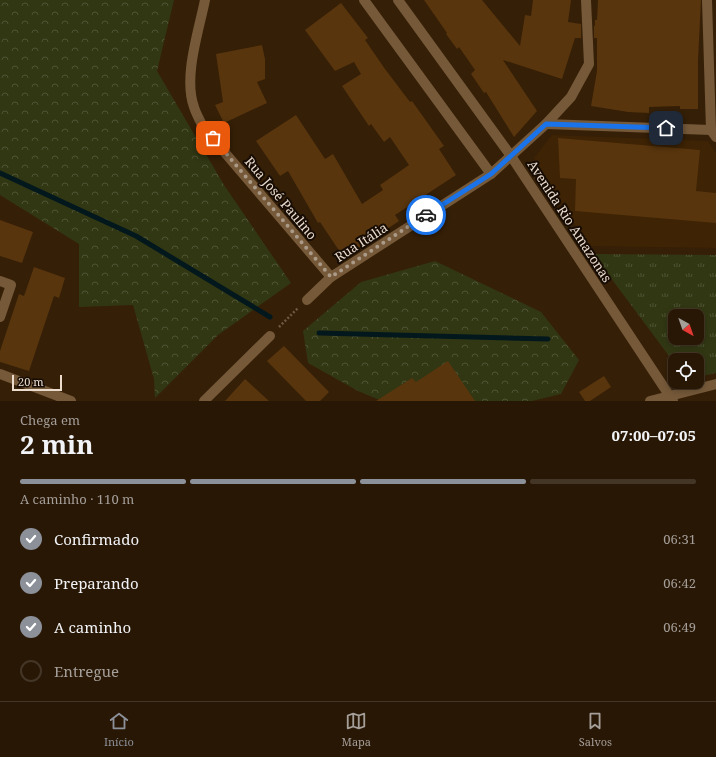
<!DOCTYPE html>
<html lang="pt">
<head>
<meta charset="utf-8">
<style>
	:root { --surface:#281705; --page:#342413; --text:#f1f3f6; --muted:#a59f9a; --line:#443627; --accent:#8c9099 }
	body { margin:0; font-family:"Noto Serif",serif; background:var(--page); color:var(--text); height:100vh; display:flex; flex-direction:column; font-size:15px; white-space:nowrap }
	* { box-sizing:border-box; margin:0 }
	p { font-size:13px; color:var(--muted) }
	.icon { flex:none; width:22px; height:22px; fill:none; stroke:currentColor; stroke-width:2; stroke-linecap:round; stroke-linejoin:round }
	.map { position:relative; height:401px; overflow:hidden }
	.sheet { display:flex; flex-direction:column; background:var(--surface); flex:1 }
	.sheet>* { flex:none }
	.needle { width:26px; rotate:140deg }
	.fabs { position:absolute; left:668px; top:309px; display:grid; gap:8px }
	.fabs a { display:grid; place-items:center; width:36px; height:36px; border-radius:8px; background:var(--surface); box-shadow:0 2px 6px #0003,0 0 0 1px var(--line); font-size:20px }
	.scale { position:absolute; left:12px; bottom:10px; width:50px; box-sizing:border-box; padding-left:4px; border:2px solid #ebdcce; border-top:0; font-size:11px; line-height:14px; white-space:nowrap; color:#ebdcce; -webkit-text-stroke:3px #160c04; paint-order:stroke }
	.pin { position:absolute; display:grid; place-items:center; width:34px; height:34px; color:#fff; margin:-17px; border-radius:8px; box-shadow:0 2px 6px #0006 }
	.courier { position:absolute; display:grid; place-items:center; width:40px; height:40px; margin:-20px; border:3px solid #1a73e8; border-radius:50%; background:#fff; color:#222; box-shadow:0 1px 5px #0007 }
	.summary em { font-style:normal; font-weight:700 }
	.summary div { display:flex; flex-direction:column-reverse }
	.summary { display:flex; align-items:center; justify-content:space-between; height:68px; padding:0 20px }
	h1 { font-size:26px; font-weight:700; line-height:30px }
	.bar { display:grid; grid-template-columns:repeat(4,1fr); gap:6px 4px; align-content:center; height:48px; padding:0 20px }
	.bar i { height:5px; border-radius:3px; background:var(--line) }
	.bar .on { background:var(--accent) }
	.bar p { grid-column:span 4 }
	ol { padding:0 20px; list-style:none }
	li { display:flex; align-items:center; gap:12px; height:44px }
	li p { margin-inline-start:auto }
	li .icon { padding:4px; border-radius:50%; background:var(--accent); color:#fff; stroke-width:4 }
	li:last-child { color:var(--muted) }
	li i { width:22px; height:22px; border:2px solid var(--line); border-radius:50% }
	.tabs { display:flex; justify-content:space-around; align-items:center; height:56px; border-top:1px solid var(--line); background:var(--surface); font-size:11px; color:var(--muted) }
	.tabs a { display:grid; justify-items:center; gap:2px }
	.tabs .on { color:var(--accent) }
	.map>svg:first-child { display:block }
	.built { fill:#3e2304 }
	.forest { fill:url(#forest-crowns) }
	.park { fill:url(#park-tufts); fill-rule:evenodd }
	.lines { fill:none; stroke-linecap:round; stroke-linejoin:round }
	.stream { stroke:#03181d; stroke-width:5 }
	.building { fill:#58350d }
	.path { stroke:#6d5944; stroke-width:2.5; stroke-dasharray:2 2; stroke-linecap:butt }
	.minor { stroke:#755939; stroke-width:10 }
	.done { stroke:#ab9a88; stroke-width:4; stroke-dasharray:0 7.2 }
	.route { stroke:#1a73e8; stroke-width:5 }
	.labels { text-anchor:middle; stroke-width:4; stroke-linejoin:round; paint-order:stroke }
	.street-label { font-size:13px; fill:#ebdcce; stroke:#160c04 }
</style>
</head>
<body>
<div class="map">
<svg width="716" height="401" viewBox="0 0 716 401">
	<defs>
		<pattern id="forest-crowns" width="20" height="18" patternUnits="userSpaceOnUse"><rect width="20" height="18" fill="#313713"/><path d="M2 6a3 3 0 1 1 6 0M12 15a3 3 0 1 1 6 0" fill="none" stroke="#4f5334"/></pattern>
		<pattern id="park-tufts" width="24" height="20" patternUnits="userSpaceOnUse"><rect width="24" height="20" fill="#313713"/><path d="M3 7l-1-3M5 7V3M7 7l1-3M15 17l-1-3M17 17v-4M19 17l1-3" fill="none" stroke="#4f5334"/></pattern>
	</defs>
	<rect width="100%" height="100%" fill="#351f07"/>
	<polygon class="built" points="552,135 708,141 716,153 716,248 588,246 534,158"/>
	<g class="forest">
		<polygon points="0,0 174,0 157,71 224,185 291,283 218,335 155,398 154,379 133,305 79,307 79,244 0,195"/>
		<polygon points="435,261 541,312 579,360 561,394 532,401 382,401 358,391 308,363 303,331 361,282"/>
	</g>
	<path class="park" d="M593 254 716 255V373L697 377V360H675V364ZM675 316H697V338H675Z"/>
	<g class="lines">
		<g class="stream">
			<polyline points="0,173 136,236 270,317"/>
			<polyline points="319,333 548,339"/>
		</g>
	</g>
	<g class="building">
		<polygon points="424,0 482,0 520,46 525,15 531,16 533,0 571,0 568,22 581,24 581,38 575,38 562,79 503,60 537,111 514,137 486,92 484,93 471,74 475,70 459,47 457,49 446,34 447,33"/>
		<polygon points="598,0 701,0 698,61 698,109 680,109 680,106 649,107 649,113 628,112 591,106 597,71 597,38 594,38 594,26 595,26 595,20 597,20"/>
		<polygon points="341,3 368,38 365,40 385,69 410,102 412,101 444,146 439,149 456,175 395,215 399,221 344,258 320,222 318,223 288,171 280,176 256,141 296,115 325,159 333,154 362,204 383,190 380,185 409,165 390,137 384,142 371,124 369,126 342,86 361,74 354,62 335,71 305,30"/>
		<polygon points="262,45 265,59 265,79 257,82 267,103 224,123 215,105 223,102 216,54"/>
		<polygon points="558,138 700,150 696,191 716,193 716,223 575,211 576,179 560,178"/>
		<polygon points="0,220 33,232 22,263 0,256"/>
		<polygon points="34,267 65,278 59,298 54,296 29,371 0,362 0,351 19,294 24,296"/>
		<polygon points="284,346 329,392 320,401 306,401 267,361"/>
		<polygon points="448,361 475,401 376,401 412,378 416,382"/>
		<polygon points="604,376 611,387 590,401 585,401 579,392"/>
		<polygon points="245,379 269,401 225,401"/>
	</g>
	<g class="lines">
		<polyline class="path" points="279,327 298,308"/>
		<g class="minor">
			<path d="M205 0C199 30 183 77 194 107 196 114 200 120 203 127L331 277"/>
			<polyline points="364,0 491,174"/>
			<polyline points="398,0 511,156 673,401"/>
			<polyline points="707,0 711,130 716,137"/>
			<polyline points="546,124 711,130"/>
			<polyline points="0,281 11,285 0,317"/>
			<polyline points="307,300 331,277 491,174 546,124 571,97 589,64 586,0"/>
			<polyline points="0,374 71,401"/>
			<polyline points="204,401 270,336"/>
			<polyline points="650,401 716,384"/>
		</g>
	</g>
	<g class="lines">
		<polyline class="done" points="213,138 331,277 426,215"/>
		<polyline class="route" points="426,215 491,174 546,124 666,128"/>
	</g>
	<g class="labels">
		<g class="street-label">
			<text transform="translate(281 198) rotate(50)" y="5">Rua José Paulino</text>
			<text transform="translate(570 221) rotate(57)" y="5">Avenida Rio Amazonas</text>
			<text transform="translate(361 242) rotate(-33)" y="5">Rua Itália</text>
		</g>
	</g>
</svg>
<div class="fabs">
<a><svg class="needle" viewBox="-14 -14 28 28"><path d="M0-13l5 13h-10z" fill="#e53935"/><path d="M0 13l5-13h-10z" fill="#a59f9a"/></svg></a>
<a><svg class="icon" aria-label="locate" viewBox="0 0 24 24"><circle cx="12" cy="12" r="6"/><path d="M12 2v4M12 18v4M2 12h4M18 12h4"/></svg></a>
</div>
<div class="scale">20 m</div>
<div class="pin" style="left:213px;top:138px;background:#ea580c"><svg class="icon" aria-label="bag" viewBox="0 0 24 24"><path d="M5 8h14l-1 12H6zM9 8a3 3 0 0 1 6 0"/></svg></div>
<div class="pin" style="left:666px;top:128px;background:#1f2937"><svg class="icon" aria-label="home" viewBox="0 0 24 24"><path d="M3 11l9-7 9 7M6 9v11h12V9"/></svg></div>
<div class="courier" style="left:426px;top:215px"><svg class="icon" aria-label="car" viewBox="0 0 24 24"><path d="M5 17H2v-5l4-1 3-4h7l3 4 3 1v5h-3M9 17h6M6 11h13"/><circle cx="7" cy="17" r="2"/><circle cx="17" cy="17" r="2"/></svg></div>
</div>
<section class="sheet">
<div class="summary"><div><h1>2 min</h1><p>Chega em</p></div><em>07:00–07:05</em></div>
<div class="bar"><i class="on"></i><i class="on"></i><i class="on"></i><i></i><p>A caminho · 110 m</p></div>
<ol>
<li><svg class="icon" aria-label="check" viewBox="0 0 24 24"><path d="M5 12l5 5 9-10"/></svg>Confirmado<p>06:31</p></li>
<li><svg class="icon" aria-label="check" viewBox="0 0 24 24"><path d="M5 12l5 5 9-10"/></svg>Preparando<p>06:42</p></li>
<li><svg class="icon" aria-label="check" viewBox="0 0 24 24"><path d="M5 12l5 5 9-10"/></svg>A caminho<p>06:49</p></li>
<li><i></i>Entregue</li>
</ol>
</section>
<nav class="tabs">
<a class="on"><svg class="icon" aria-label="home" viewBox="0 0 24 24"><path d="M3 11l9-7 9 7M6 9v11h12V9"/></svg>Início</a>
<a><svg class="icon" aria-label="map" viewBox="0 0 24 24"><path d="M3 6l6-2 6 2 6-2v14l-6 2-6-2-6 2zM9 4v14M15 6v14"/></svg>Mapa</a>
<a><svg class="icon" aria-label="saved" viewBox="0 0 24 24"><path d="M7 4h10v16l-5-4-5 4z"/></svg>Salvos</a>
</nav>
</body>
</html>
